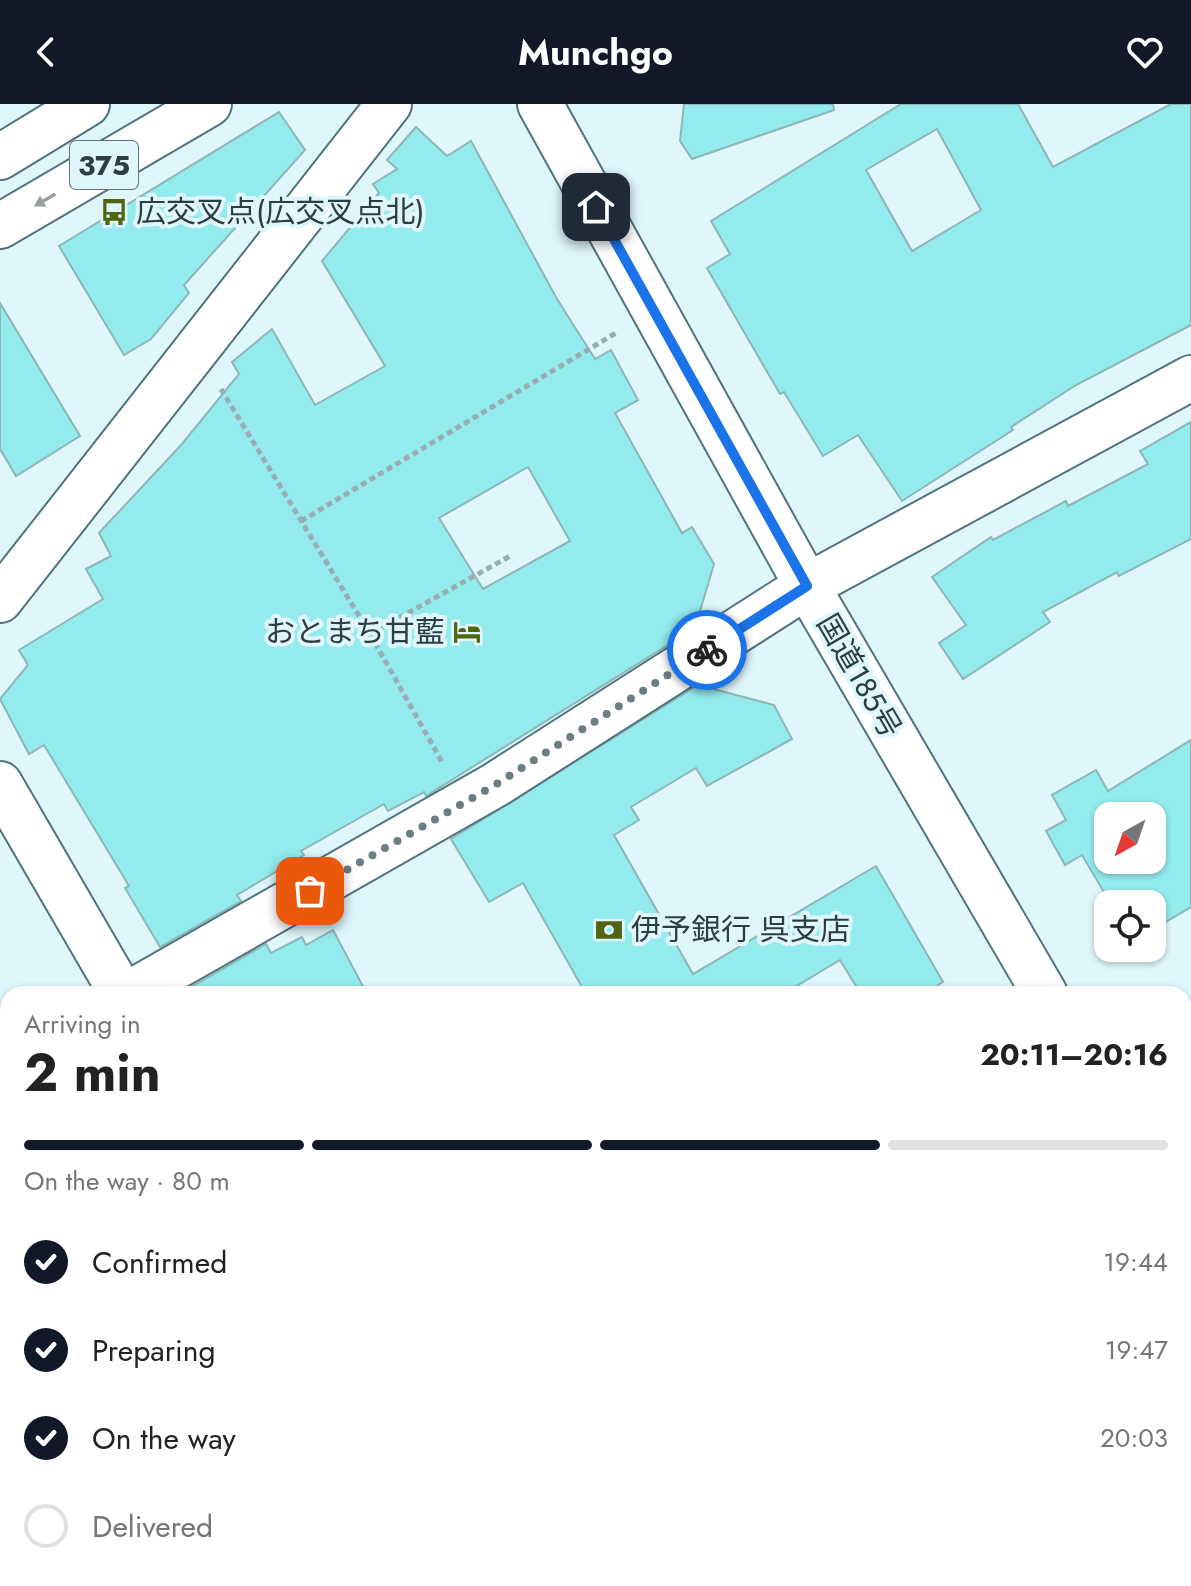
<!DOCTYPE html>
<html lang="en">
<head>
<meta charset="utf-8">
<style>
	:root { --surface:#fff; --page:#f6f6f6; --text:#222; --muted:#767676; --line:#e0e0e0; --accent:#111827 }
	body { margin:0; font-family:Jost,"Noto Sans JP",sans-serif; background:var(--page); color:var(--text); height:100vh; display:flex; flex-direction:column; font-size:30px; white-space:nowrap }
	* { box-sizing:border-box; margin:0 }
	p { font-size:26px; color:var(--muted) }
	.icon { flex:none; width:44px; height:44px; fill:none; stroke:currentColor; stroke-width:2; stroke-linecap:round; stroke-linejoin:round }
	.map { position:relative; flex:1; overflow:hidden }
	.sheet { position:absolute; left:0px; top:882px; width:1192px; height:600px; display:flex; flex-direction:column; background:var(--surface); border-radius:24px 24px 0 0; box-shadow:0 2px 6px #0004 }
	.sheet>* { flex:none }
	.needle { width:52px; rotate:220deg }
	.fabs { position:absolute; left:1094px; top:698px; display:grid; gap:16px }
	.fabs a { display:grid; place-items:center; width:72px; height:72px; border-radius:16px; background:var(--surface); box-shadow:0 2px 6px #0004; font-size:40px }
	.pin { position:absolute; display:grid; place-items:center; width:68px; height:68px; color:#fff; margin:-34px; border-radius:16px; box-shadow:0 4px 12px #0006 }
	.courier { position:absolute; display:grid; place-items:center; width:80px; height:80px; margin:-40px; border:6px solid #1a73e8; border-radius:50%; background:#fff; color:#222; box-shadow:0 2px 10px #0007 }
	.overview em { font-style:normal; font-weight:700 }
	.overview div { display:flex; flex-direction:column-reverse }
	.overview { display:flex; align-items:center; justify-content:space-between; height:136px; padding:0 24px }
	h1 { font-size:52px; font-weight:700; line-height:60px }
	.bar { display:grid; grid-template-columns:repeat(4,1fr); gap:12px 8px; align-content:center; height:96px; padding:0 24px }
	.bar i { height:10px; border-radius:6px; background:var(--line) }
	.bar .current { background:var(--accent) }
	.bar p { grid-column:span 4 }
	ol { padding:0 24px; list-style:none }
	li { display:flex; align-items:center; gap:24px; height:88px }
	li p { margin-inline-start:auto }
	li .icon { padding:8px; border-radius:50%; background:var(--accent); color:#fff; stroke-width:4 }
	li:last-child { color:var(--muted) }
	li i { width:44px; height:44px; border:4px solid var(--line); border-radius:50% }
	header { display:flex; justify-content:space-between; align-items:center; height:104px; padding:0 24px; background:var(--accent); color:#fff; font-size:36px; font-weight:700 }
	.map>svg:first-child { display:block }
	.building { fill:#93ebed; stroke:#8db6b7; stroke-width:2; fill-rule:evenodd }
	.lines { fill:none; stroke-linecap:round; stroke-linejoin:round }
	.minor-casing { stroke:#4f747e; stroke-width:48 }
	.tertiary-casing { stroke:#4f747e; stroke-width:48 }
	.trunk-casing { stroke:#4f747e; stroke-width:48 }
	.path { stroke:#98adb3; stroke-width:5; stroke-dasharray:6 4; stroke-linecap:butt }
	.minor { stroke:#fff; stroke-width:44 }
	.tertiary { stroke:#fff; stroke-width:44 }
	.trunk { stroke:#fff; stroke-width:44 }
	.oneway { fill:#969ea0 }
	.done { stroke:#6b7e83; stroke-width:8; stroke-dasharray:0 14.4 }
	.route { stroke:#1a73e8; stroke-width:10 }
	.labels { text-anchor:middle; stroke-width:8; stroke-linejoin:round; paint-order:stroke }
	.shield { fill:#def6fc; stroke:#62757a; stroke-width:2 }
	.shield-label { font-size:28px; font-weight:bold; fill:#2d3e42 }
	.poi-label { font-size:30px; fill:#2d3e42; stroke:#def6fc; text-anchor:start }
	.street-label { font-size:30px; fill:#2d3e42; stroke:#def6fc }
</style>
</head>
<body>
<header><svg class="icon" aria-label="back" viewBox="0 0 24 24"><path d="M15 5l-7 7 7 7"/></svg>Munchgo<svg class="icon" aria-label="heart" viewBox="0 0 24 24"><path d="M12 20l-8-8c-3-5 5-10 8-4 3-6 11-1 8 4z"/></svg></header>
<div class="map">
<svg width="1191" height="1482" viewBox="0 0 1191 1482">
	<rect width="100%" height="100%" fill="#def6fc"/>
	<g class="building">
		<polygon points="684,0 833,0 834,6 692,55 680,37"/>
		<path d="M901 0H1018L1053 63 1171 0H1191V221L1076 281 1011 323 1013 326 902 397 858 331 823 352 784 288 780 290 707 164 730 150 711 117ZM937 25 981 106 912 147 866 66Z"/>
		<polygon points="279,8 305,46 184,181 189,189 151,235 124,251 59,142"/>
		<path d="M416 23 447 52 471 37 557 195 595 255 611 246 638 296 615 309 682 429 692 423 714 460 695 524 426 692 424 688 388 707 384 700 301 747 304 751 237 791 241 797 160 843 125 784 129 782 44 641 29 650 0 595 28 561 19 546 103 495 86 465 111 452 99 429 182 340 239 270 232 258 272 225 315 301 385 262 322 157 379 89 373 80 397 65 387 56ZM528 363 570 437 483 485 439 414Z"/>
		<polygon points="0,199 80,332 16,372 0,345"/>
		<polygon points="1191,318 1191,435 1119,472 1117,468 1043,508 1050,518 963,575 939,539 966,521 932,473 991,433 993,436 1066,397 1068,402 1148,360 1140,347"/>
		<polygon points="698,581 774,601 792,635 707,682 696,664 631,703 639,716 614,731 693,870 876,762 943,878 923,890 861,890 840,856 783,890 586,890 523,779 489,798 451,735"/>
		<path d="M1191 636V803L1152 826V800H1111L1082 751 1065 761 1046 727 1066 716 1052 691 1096 666 1108 687ZM1108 712H1152V756H1108Z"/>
		<polygon points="333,826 367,890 189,890 186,886 266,840 271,849 302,833 306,841"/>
	</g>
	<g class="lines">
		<g class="minor-casing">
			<g id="minor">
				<polyline points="128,890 495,681 807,482 1191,274"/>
				<polyline points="0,961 8,956"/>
				<polyline points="0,1296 8,1307"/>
				<polyline points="1184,1361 1191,1358"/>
				<polyline points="130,1474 136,1482"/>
				<polyline points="321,1482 336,1474"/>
				<polyline points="944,1482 960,1474"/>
			</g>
		</g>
		<g class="tertiary-casing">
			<g id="tertiary">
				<polyline points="0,496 389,0"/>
				<polyline points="0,680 122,890"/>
				<polyline points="1184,1064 1191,1061"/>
				<polyline points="446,1474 450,1482"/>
			</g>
		</g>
		<g class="trunk-casing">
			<g id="trunk">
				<polyline points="540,0 807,482 1045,890"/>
				<polyline points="0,53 87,0"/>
				<polyline points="0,122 209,0"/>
				<polyline points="1184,1104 1191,1111"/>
				<polyline points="1184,1205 1191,1218"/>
			</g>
		</g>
		<g class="path">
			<polyline points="221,285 370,530 512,451"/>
			<polyline points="301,417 616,229"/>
			<polyline points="370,530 442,658"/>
		</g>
		<use href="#minor" class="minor"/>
		<use href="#tertiary" class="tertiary"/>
		<use href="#trunk" class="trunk"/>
	</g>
	<defs><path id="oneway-solid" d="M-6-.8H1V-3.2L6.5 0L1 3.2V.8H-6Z" transform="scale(2)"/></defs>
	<use class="oneway" href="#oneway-solid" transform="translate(45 96) rotate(150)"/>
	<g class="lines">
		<polyline class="done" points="310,787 495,681 707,546"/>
		<polyline class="route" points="596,103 807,482 707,546"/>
	</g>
	<defs>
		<g id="bus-bare" transform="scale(2.16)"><path d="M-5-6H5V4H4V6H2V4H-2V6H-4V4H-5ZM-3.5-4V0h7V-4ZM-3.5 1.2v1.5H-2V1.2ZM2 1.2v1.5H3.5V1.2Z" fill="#516510" stroke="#def6fc" stroke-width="2.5" paint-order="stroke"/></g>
		<g id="hotel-bare" transform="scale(2.16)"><path d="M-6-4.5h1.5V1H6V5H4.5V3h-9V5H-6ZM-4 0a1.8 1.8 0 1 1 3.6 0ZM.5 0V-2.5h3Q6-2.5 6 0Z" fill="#516510" stroke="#def6fc" stroke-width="2.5" paint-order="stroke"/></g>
		<g id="bank-bare" transform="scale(2.16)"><path d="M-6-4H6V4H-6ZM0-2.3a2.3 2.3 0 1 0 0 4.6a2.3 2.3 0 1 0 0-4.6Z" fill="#516510" stroke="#def6fc" stroke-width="2.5" paint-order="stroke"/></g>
	</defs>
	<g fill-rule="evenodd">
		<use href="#bus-bare" x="114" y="108"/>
		<use href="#hotel-bare" x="467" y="528"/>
		<use href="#bank-bare" x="609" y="826"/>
	</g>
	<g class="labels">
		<rect class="shield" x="70" y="37" width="68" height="48" rx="6"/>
		<g class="shield-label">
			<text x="104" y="71">375</text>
		</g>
		<g class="poi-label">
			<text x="136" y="118">広交叉点(広交叉点北)</text>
			<text x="445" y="538" text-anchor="end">おとまち甘藍</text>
			<text x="631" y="836">伊予銀行 呉支店</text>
		</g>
		<g class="street-label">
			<text transform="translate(859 572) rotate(60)" y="10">国道185号</text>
		</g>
	</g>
</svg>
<div class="fabs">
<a><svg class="needle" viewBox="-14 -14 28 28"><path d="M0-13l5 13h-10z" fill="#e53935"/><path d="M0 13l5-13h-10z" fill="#767676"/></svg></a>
<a><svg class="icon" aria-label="locate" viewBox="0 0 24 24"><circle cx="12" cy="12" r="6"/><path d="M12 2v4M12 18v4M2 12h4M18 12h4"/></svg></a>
</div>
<div class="pin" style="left:310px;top:787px;background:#ea580c"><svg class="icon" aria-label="bag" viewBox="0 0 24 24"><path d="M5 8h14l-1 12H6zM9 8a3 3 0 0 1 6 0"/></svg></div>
<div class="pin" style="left:596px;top:103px;background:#1f2937"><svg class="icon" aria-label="home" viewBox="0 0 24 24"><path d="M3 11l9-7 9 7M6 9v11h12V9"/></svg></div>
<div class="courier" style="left:707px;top:546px"><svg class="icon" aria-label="bike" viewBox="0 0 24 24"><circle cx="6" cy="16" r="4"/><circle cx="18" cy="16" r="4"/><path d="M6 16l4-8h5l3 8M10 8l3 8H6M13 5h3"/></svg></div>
<section class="sheet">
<div class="overview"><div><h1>2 min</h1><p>Arriving in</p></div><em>20:11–20:16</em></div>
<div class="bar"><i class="current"></i><i class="current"></i><i class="current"></i><i></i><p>On the way · 80 m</p></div>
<ol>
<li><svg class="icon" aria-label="check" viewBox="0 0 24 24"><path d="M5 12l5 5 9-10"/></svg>Confirmed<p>19:44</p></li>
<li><svg class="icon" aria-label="check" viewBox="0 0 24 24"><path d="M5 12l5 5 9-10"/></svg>Preparing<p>19:47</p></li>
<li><svg class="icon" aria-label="check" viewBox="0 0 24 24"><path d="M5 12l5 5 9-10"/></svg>On the way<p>20:03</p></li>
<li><i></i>Delivered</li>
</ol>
</section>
</div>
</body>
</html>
